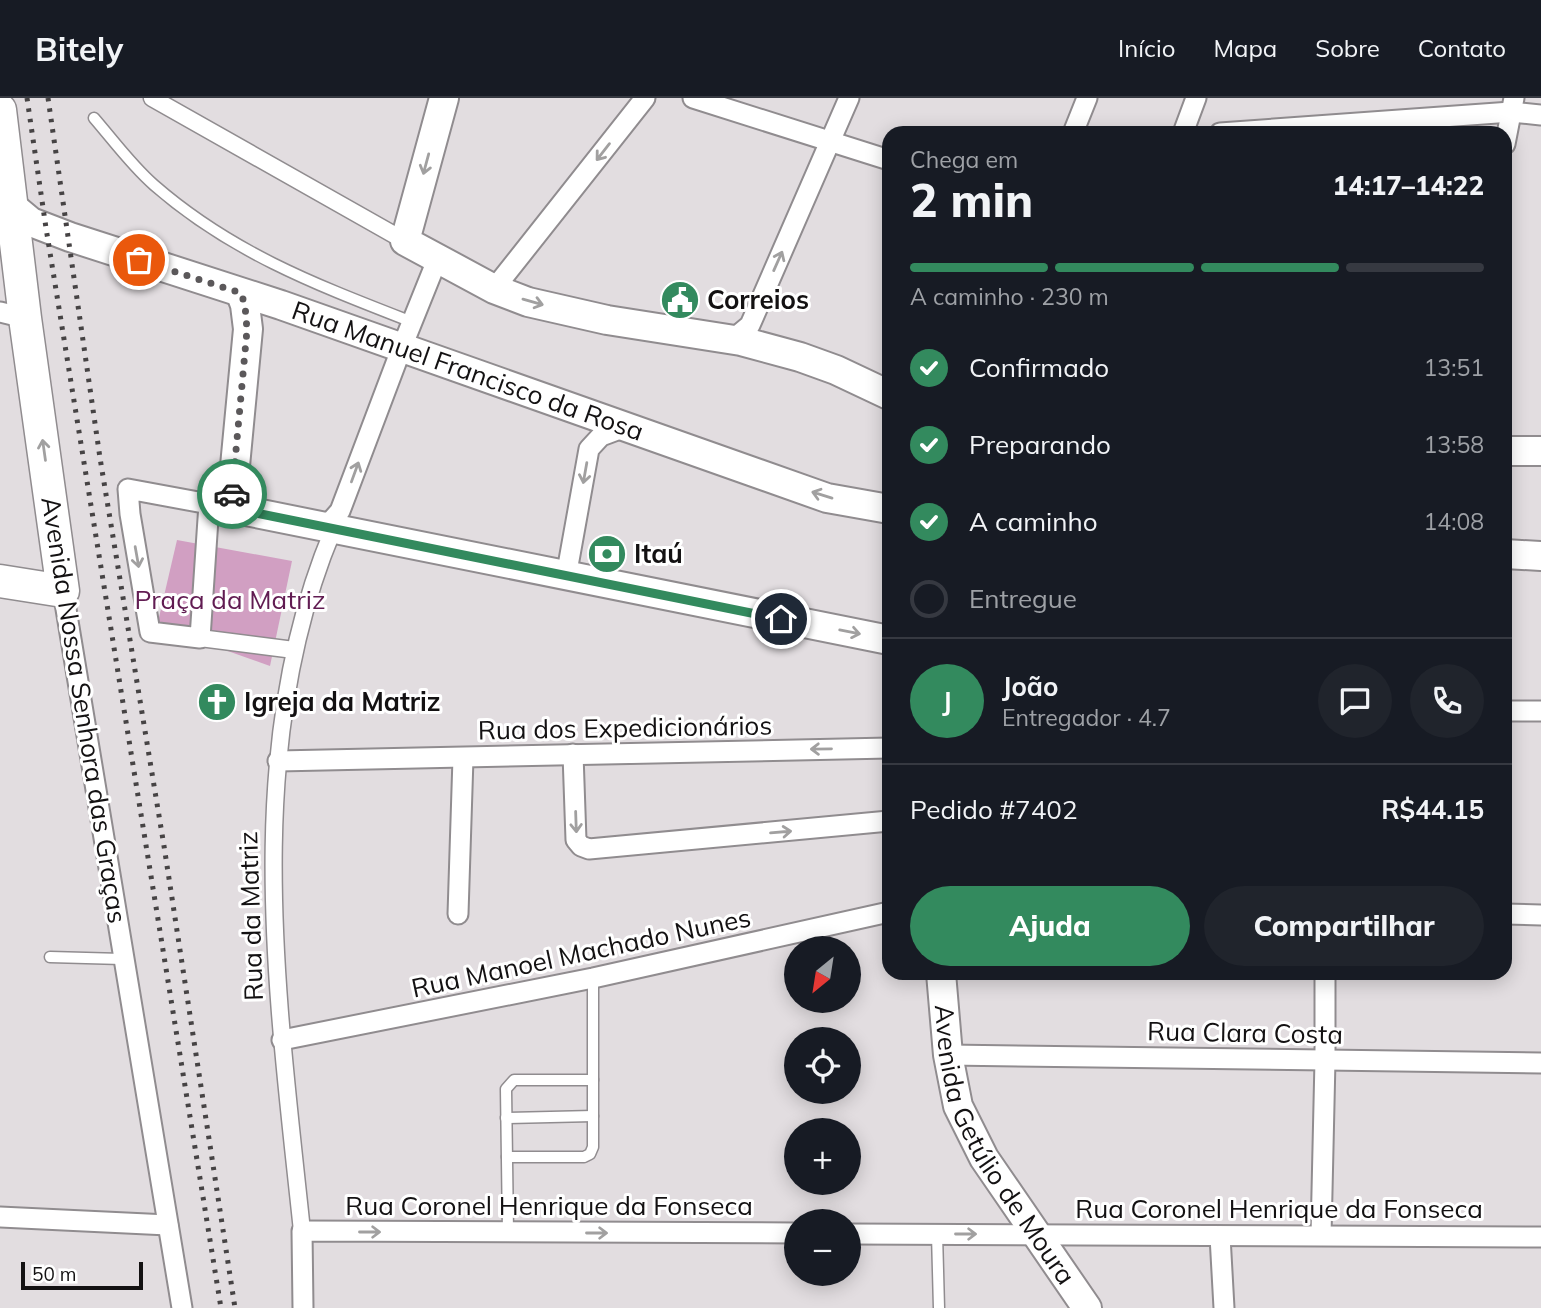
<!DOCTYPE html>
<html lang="pt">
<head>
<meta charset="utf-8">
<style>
	:root { --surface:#171b24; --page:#20242c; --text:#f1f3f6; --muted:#9ea1a6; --line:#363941; --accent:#338a5e }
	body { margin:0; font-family:Mulish,sans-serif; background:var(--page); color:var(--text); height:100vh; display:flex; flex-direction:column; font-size:26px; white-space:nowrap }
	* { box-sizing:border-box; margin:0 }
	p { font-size:23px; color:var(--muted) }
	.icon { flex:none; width:38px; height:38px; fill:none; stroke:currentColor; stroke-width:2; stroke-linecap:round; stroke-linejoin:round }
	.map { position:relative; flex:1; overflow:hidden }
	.sheet { position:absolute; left:882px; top:28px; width:630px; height:854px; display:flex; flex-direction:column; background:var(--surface); border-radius:21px; box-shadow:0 4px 18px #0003 }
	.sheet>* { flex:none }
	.needle { width:46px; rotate:210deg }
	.controls { position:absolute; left:784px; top:838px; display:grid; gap:14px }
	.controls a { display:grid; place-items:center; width:77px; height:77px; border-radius:50%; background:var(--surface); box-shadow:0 4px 18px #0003; font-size:35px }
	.scale { position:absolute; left:21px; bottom:18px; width:122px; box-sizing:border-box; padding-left:7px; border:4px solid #131112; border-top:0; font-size:19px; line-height:24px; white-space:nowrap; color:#131112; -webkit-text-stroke:5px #fff; paint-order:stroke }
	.pin { position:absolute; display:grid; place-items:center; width:60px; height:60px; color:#fff; margin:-30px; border:4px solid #fff; border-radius:50%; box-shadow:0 2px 7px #0007 }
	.courier { position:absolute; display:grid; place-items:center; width:70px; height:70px; margin:-35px; border:5px solid #338a5e; border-radius:50%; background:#fff; color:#222; box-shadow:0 2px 9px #0007 }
	.summary em { font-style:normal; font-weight:800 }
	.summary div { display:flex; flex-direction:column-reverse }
	.summary { display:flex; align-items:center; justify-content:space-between; height:119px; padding:0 28px }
	h1 { font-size:46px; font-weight:800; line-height:52px }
	.bar { display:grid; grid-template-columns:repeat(4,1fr); gap:10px 7px; align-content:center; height:84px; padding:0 28px }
	.bar i { height:9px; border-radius:5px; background:var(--line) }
	.bar .current { background:var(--accent) }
	.bar p { grid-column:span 4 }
	.line { display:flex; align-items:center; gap:18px; padding:0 28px; border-top:2px solid var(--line) }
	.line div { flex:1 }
	.round { display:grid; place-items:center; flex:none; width:74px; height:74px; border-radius:37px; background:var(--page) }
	ol { padding:0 28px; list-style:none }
	li { display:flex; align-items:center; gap:21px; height:77px }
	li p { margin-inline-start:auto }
	li .icon { padding:7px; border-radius:50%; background:var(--accent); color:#fff; stroke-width:4 }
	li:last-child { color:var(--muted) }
	li i { width:38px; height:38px; border:4px solid var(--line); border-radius:50% }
	.action { display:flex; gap:14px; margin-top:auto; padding:14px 28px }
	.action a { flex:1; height:80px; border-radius:42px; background:var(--accent); color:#fff; font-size:28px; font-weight:800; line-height:80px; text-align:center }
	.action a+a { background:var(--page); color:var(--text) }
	header { display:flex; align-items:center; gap:42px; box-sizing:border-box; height:98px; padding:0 35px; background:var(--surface); border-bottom:2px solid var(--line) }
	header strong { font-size:33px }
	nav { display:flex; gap:38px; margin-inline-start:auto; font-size:24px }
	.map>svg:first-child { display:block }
	.green { fill:#d19fc2 }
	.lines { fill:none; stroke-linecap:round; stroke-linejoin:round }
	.service-casing { stroke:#908c8f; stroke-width:13 }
	.pedestrian-casing { stroke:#908c8f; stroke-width:19 }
	.minor-casing { stroke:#908c8f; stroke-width:23 }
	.secondary-casing { stroke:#908c8f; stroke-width:32 }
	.primary-casing { stroke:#908c8f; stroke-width:35 }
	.service { stroke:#fff; stroke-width:10 }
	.pedestrian { stroke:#fff; stroke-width:16 }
	.minor { stroke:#fff; stroke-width:19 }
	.secondary { stroke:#fff; stroke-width:28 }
	.primary { stroke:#fff; stroke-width:32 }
	.rail { stroke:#464344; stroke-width:5; stroke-dasharray:3.5 7; stroke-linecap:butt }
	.oneway { stroke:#a1a0a0 }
	.done { stroke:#5b585a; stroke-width:7; stroke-dasharray:0 12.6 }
	.route { stroke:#338a5e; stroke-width:9 }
	.labels { text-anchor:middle; stroke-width:6; stroke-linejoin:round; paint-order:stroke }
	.poi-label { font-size:26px; font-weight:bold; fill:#131112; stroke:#fff; text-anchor:start }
	.street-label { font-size:26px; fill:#131112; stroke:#fff }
	.park-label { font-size:26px; fill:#611c52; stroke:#fff }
</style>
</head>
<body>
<header>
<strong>Bitely</strong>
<nav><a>Início</a><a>Mapa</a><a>Sobre</a><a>Contato</a></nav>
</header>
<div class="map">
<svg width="1541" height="1210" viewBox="0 0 1541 1210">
	<rect width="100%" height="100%" fill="#e2dde0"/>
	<polygon class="green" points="177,442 292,463 270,568 157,528"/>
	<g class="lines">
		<g class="service-casing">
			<g id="service">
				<path d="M94 20C113 42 132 68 154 87 232 155 317 187 412 224"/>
				<polyline points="50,859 122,861"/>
				<polyline points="506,1020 593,1018"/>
				<polyline points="507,1059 584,1059 590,1056 593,1049 593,880"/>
				<polyline points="508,1134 506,991 514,982 593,982"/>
				<polyline points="937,1136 939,1210"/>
			</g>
		</g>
		<g class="pedestrian-casing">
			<g id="pedestrian">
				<polyline points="152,0 405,143"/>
				<polyline points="200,540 294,552"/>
				<path d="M302 1133C278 903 240 652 333 432"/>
			</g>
		</g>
		<g class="minor-casing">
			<g id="minor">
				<polyline points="693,0 889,62"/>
				<polyline points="1073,35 1087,0"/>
				<polyline points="1183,35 1196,0"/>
				<polyline points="1220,35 1511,14 1541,17"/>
				<polyline points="1505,46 1514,0"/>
				<polyline points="494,191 645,0"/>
				<polyline points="0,214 25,220"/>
				<polyline points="732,242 750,227 849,0"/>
				<polyline points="209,406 200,540 150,534 130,416 128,391 231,410"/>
				<polyline points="320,429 332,422 340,413 402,249 437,162"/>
				<polyline points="566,479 589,351 601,338 625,329"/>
				<polyline points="63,493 182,1210"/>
				<polyline points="1505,613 1541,613"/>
				<polyline points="573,656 576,742 581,748 589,751 889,723"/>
				<polyline points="278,663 889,650"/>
				<polyline points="458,816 463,660"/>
				<polyline points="1505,816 1541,817"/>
				<polyline points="282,942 593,880 889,814"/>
				<polyline points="948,957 1541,965"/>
				<polyline points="0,1119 168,1127"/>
				<polyline points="849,1136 1541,1139"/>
				<polyline points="1321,1137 1325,962 1325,875"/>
				<polyline points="1220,1138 1224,1210"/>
				<polyline points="303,1210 302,1133 796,1135"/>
			</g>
		</g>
		<g class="secondary-casing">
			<g id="secondary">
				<polyline points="444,0 405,143 494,191 528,204 607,222 741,243 800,259 836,272 889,297"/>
				<path id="s1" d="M13 109 31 124 70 139 281 207 827 400 889 411"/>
				<polyline points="241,196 245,207 248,231 231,410 889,542"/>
				<polyline points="1505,353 1541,353"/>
				<polyline points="1505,456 1541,458"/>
				<path id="s2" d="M941 875 948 957 958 1008 984 1060 1087 1210"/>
			</g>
		</g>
		<g class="primary-casing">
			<polyline id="primary" points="0,12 25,220 63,493 0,483"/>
		</g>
		<use href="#service" class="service"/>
		<use href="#pedestrian" class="pedestrian"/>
		<use href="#minor" class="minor"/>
		<use href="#secondary" class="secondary"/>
		<use href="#primary" class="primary"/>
		<g class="rail">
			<polyline points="27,0 46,130 221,1210"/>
			<polyline points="48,0 100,360 164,748 235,1210"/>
		</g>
	</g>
	<defs><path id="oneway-shaft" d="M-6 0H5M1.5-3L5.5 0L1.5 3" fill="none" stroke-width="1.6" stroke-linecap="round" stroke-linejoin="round" transform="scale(1.75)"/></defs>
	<g class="oneway">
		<use href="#oneway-shaft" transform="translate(603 54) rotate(128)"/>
		<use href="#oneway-shaft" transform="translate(426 66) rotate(105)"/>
		<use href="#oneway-shaft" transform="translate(778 163) rotate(-66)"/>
		<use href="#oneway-shaft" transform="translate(533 204) rotate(16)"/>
		<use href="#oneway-shaft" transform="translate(44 352) rotate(-98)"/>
		<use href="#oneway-shaft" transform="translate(355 374) rotate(-70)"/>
		<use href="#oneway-shaft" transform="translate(585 375) rotate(100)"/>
		<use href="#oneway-shaft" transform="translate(822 397) rotate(-163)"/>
		<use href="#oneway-shaft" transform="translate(137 459) rotate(80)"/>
		<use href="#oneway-shaft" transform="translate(850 534) rotate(11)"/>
		<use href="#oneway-shaft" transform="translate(821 651) rotate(179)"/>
		<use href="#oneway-shaft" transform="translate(576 724) rotate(88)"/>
		<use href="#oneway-shaft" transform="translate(781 734) rotate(-5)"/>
		<use href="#oneway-shaft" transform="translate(370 1134)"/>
		<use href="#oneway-shaft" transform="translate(597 1135)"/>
		<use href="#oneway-shaft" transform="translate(966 1136)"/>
	</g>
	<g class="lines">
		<polyline class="done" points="139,162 241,195 245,207 247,232 232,396"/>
		<polyline class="route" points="232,396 231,410 781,521"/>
	</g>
	<defs>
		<g id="civic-disc" transform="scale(2.0125)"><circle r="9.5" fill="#338a5e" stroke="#fff"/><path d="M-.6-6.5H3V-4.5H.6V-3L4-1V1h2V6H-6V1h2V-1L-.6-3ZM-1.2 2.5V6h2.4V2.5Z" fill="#fff"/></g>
		<g id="bank-disc" transform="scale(2.0125)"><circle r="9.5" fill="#338a5e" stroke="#fff"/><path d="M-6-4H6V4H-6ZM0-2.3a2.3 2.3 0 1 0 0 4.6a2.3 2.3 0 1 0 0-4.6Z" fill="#fff"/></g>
		<g id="church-disc" transform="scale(2.0125)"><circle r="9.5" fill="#338a5e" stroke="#fff"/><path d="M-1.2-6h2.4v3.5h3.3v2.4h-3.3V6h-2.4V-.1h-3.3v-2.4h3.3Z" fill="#fff"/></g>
	</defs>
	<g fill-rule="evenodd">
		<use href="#civic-disc" x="680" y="202"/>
		<use href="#bank-disc" x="607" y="456"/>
		<use href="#church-disc" x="217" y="604"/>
	</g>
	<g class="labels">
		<g class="poi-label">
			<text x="707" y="211">Correios</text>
			<text x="634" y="465">Itaú</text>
			<text x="244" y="613">Igreja da Matriz</text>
		</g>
		<g class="street-label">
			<text dy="9" stroke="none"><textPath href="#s1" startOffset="485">Rua Manuel Francisco da Rosa</textPath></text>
			<text transform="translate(84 612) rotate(81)" y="9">Avenida Nossa Senhora das Graças</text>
			<text transform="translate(625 630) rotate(-1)" y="9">Rua dos Expedicionários</text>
			<text transform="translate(251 818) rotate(-92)" y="9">Rua da Matriz</text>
			<text transform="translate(581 855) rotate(-12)" y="9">Rua Manoel Machado Nunes</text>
			<text transform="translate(1245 935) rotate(1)" y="9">Rua Clara Costa</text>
			<text dy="9" stroke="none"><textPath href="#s2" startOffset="187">Avenida Getúlio de Moura</textPath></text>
			<text x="549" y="1117">Rua Coronel Henrique da Fonseca</text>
			<text x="1279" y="1120">Rua Coronel Henrique da Fonseca</text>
		</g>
		<g class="park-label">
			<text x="230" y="511">Praça da Matriz</text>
		</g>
	</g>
</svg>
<div class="controls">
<a><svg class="needle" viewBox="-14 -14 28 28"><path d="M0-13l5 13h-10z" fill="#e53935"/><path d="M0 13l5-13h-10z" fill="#9ea1a6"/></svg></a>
<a><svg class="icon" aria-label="locate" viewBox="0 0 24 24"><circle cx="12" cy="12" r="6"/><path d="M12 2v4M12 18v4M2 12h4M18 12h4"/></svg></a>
<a>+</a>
<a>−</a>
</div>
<div class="scale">50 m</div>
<div class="pin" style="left:139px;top:162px;background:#ea580c"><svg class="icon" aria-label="bag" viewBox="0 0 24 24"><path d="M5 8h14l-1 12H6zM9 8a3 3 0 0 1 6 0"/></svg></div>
<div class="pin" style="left:781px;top:521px;background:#1f2937"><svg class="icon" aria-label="home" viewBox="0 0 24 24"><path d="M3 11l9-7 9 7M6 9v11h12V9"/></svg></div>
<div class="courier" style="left:232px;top:396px"><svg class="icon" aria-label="car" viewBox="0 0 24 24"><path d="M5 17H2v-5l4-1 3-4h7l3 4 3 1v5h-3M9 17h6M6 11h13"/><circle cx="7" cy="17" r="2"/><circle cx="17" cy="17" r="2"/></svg></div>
<section class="sheet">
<div class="summary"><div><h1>2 min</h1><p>Chega em</p></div><em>14:17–14:22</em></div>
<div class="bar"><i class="current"></i><i class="current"></i><i class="current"></i><i></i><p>A caminho · 230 m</p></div>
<ol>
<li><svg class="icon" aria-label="check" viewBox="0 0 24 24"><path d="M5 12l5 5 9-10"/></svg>Confirmado<p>13:51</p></li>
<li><svg class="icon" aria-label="check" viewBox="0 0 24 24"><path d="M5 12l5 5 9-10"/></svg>Preparando<p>13:58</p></li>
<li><svg class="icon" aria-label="check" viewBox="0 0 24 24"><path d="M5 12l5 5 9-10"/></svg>A caminho<p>14:08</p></li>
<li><i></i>Entregue</li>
</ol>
<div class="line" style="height:126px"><b class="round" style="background:var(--accent);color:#fff">J</b><div><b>João</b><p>Entregador · 4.7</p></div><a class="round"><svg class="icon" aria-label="chat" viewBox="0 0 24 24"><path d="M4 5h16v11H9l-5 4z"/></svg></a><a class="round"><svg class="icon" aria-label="phone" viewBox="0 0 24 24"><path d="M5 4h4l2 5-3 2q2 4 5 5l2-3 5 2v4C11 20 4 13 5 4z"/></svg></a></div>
<div class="line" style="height:91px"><div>Pedido #7402</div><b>R$44.15</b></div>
<div class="action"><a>Ajuda</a><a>Compartilhar</a></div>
</section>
</div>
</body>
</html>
